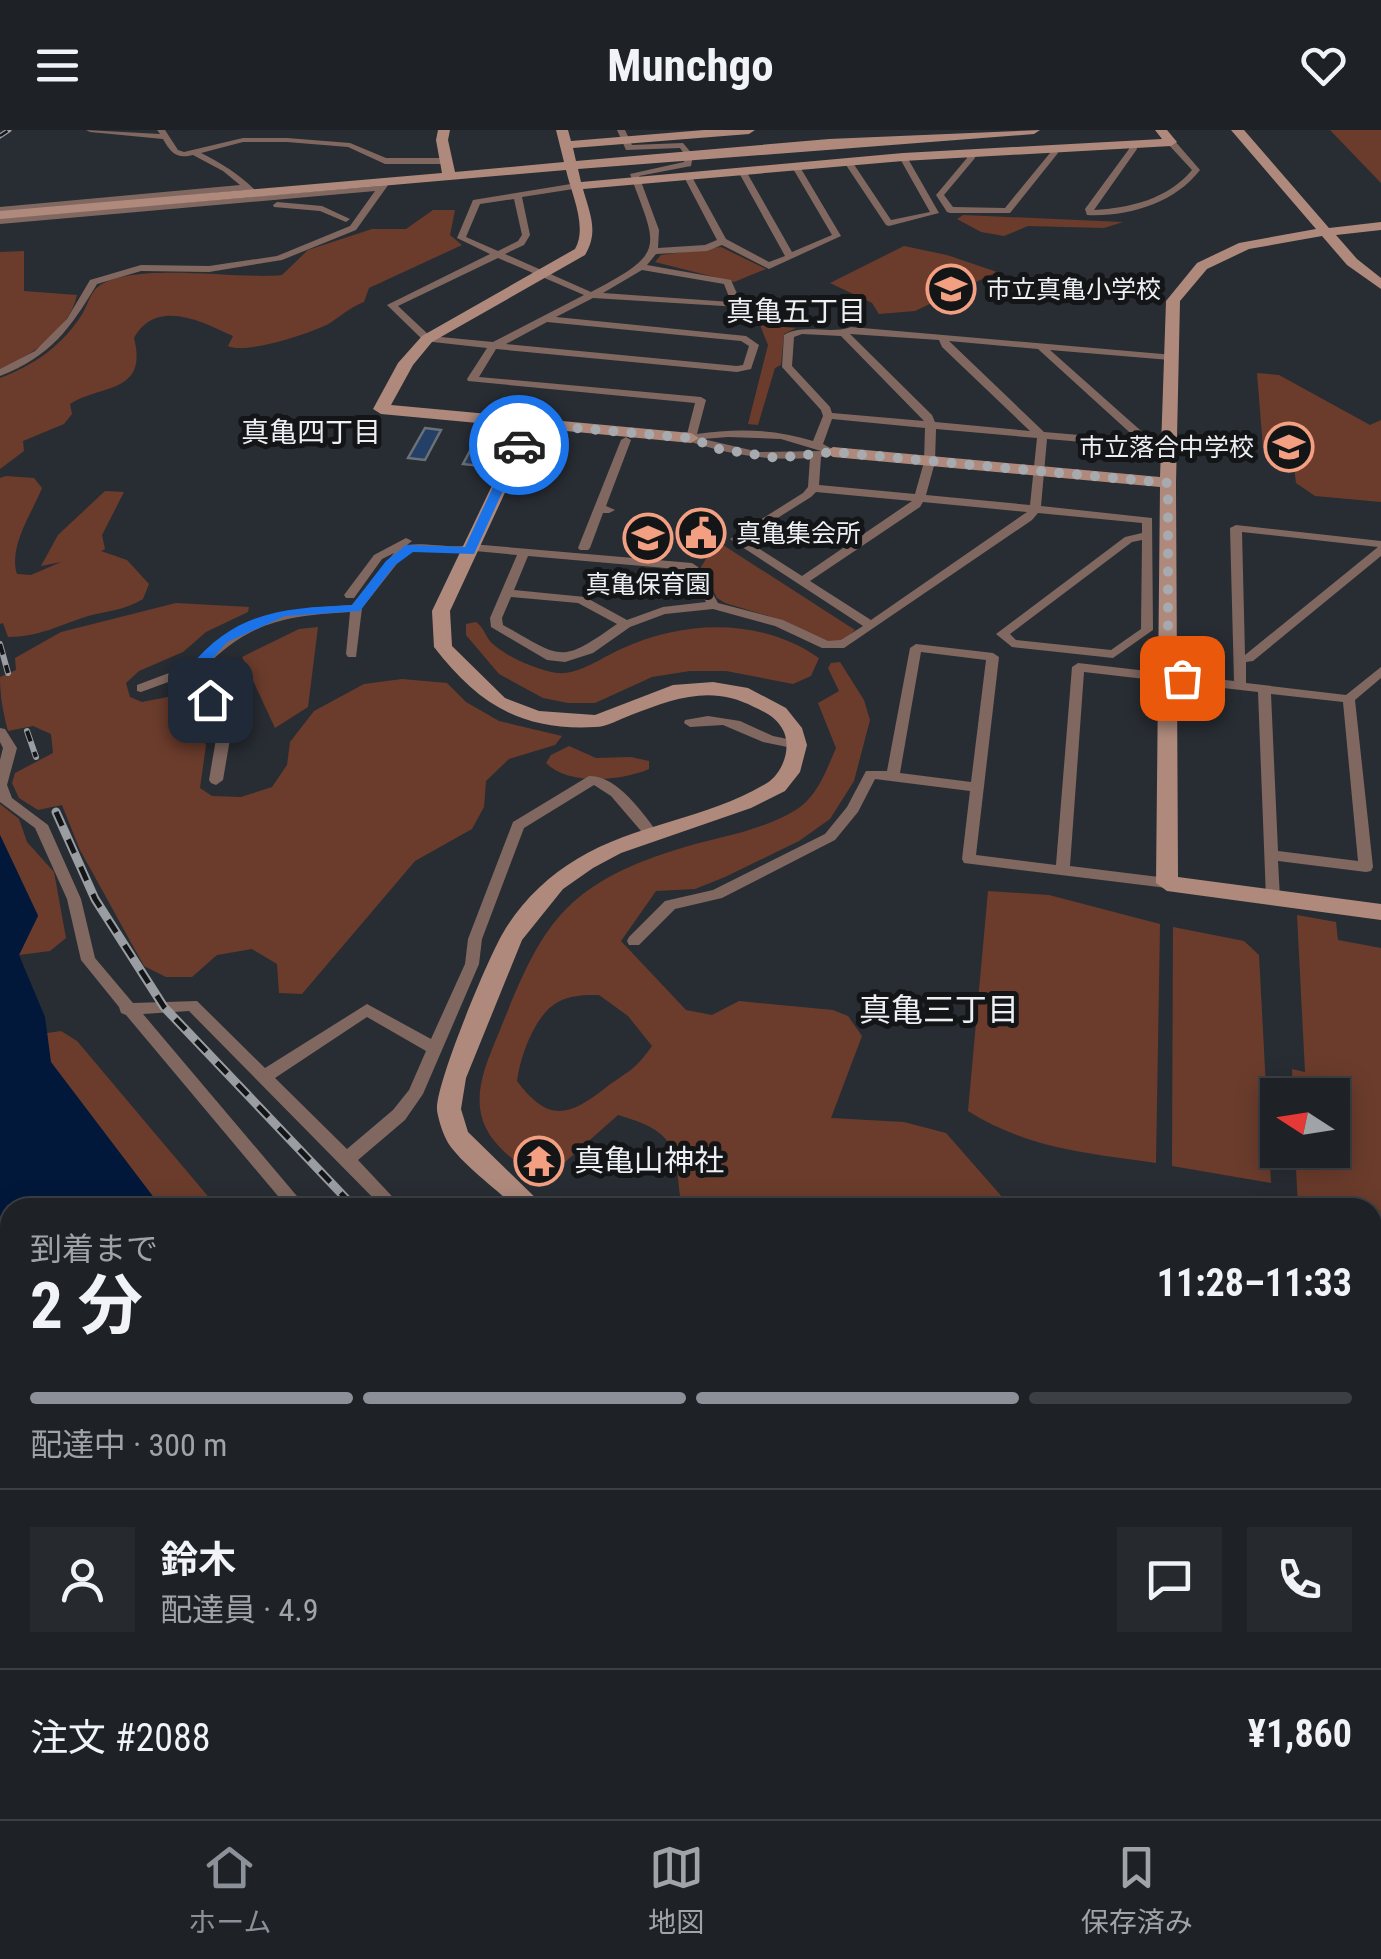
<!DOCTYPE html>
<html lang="ja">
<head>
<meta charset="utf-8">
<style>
	:root { --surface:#1e2226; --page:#262a2e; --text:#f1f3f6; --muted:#a1a4a7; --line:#3c3f43; --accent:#8c9099 }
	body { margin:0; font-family:"Roboto Condensed","Noto Sans JP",sans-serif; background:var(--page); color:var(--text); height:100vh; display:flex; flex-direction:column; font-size:38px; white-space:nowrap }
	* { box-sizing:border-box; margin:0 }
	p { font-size:32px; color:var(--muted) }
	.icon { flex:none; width:55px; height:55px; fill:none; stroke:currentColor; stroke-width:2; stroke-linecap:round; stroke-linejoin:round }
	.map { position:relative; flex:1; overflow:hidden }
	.drawer { position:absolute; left:0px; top:1068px; width:1382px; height:622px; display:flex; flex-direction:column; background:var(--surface); border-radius:30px 30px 0 0; box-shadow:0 5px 25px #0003,0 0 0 2px var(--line) }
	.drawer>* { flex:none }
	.needle { width:65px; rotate:282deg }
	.controls { position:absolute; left:1260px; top:948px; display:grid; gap:20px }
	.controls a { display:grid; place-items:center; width:90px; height:90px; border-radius:0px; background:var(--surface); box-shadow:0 5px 25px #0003,0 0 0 2px var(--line); font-size:50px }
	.pin { position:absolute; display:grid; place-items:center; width:85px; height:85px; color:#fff; margin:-42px; border-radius:20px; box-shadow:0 5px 15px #0006 }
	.courier { position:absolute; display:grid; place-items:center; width:100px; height:100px; margin:-50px; border:8px solid #1a73e8; border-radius:50%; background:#fff; color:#222; box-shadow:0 2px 12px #0007 }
	.summary em { font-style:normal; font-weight:700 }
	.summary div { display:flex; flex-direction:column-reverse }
	.summary { display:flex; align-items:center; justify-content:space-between; height:170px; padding:0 30px }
	h1 { font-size:65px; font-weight:700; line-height:75px }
	.bar { display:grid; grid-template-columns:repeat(4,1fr); gap:15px 10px; align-content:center; height:120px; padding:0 30px }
	.bar i { height:12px; border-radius:8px; background:var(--line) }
	.bar .active { background:var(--accent) }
	.bar p { grid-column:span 4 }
	.line { display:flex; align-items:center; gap:25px; padding:0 30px; border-top:2px solid var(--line) }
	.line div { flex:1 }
	.round { display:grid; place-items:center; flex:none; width:105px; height:105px; border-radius:0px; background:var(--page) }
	header { display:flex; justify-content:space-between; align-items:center; height:130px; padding:0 30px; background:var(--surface); font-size:45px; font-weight:700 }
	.tab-bar { display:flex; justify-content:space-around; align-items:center; height:140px; border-top:2px solid var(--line); background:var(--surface); font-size:28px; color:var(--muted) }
	.tab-bar a { display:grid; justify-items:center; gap:5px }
	.tab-bar .active { color:var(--accent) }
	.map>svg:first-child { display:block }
	.green { fill:#6b3c2c; fill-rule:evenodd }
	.water { fill:#02183b }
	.building { fill:#254066; stroke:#6c7178; stroke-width:2.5 }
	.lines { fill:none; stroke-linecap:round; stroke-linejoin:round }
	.street { fill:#806860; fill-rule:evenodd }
	.secondary { fill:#af8a7c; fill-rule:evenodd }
	.rail-far3-casing { stroke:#9a9ea3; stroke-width:5 }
	.rail-far2-casing { stroke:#9a9ea3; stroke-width:6 }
	.rail-far1-casing { stroke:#9a9ea3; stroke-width:9 }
	.rail-casing { stroke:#9a9ea3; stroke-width:10 }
	.rail-far3 { stroke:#131517; stroke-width:2.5; stroke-dasharray:9; stroke-linecap:butt }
	.rail-far2 { stroke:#131517; stroke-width:4; stroke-dasharray:11; stroke-linecap:butt }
	.rail-far1 { stroke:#131517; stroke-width:5; stroke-dasharray:15; stroke-linecap:butt }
	.rail { stroke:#131517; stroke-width:6; stroke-dasharray:19; stroke-linecap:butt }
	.route { fill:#1a73e8 }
	.done { stroke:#a7abb0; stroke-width:10; stroke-dasharray:0 18 }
	.labels { text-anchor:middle; stroke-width:10; stroke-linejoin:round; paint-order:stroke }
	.far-poi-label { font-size:25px; fill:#eceff3; stroke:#131517; text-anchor:start }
	.far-neighbourhood-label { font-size:28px; fill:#eceff3; stroke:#131517 }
	.poi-label { font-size:30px; fill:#eceff3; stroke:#131517; text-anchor:start }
	.neighbourhood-label { font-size:32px; fill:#eceff3; stroke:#131517 }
</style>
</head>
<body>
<header><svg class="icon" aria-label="menu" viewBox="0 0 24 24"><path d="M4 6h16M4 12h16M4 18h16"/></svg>Munchgo<svg class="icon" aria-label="heart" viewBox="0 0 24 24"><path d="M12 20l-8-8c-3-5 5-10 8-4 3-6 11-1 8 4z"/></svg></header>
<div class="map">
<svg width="1381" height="1689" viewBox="0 0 1381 1689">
	<rect width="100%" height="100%" fill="#282d33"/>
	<g class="green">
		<polygon points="1330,0 1381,0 1381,53"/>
		<path d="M433 80H455L450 105 462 115 369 158 364 172C349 178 342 185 330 193 313 203 244 225 228 216L233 206C201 191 156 168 134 208 148 264 102 254 70 274L72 284 64 294 23 311 24 321 0 339V248C32 236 59 218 79 189 87 179 89 163 99 156 135 131 238 150 282 145L308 120 372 99H406Z"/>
		<polygon points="963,85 1123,92 1104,98 1028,96 1004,106 981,102 957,89"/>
		<polygon points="904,116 947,125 997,142 915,181 879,184 872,173 830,153"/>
		<polygon points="721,117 766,139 734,152 655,132 661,125"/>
		<path d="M24 121V161L77 165C69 201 32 225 0 239V122Z"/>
		<polygon points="760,195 796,198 784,204 781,235 775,238 758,295 748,294 768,215"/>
		<polygon points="1257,243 1279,245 1370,295 1381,290 1381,372 1315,366 1296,353 1292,321 1263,318"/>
		<path d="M6 346 34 348 42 358C32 383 8 417 17 444L31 445 61 432 41 436 58 405 105 361 124 362 102 405 105 419 101 421 127 430 149 454 143 469C125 480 108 481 88 486 60 495 39 507 8 507L3 493 0 494V348Z"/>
		<polygon points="723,415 855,500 843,511 827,512 785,491 725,473 717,468 701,437 714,416"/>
		<path d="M176 473 249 477 248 482 206 502 183 522 139 541 126 553 130 567 142 572 183 564 206 615 200 658 212 666 241 667 272 657 287 635 290 612 314 581 364 554 402 549 447 553 466 572 499 591 562 606 555 615 509 629 486 651 484 677 472 699 415 731 302 864 279 863 277 834 252 819 217 825 192 847H166L144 836 80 720 62 675 38 680 19 668 12 653 15 643 53 623 51 604 33 596 8 601C3 582 0 566 0 547L16 540 15 528 61 502Z"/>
		<path d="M476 492C485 498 485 508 494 515 509 528 537 540 557 543 579 545 601 528 621 519 683 490 761 487 819 528L811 546 793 554 726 541H690L652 547 595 573H568L543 568 499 544 466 505V494Z"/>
		<polygon points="318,497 308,577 275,598 242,527 299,499"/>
		<path d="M840 532 864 570 870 590 854 651 830 689 799 711 725 747 695 759 656 761 621 811 686 880 712 885 739 871 833 880 848 886 862 906 831 988 904 992 946 1003 1011 1077H697L680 1066C675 1012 672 1001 618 985L564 1033 532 1043C481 1009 467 981 491 922 539 804 553 756 685 717 720 707 763 700 794 681 817 668 826 641 836 618L818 573 839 561 828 538 831 533ZM599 865 628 886 652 916C633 943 627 941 604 959 567 988 547 991 517 951 520 927 535 884 558 872 570 865 585 865 599 865Z"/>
		<path d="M569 616 596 628 631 627 649 631V639C621 651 569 656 546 633L551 625Z"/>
		<polygon points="0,674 19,689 27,712 54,742 66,808 50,821 19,825 38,785 0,705"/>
		<path d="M988 761 1049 765 1160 794 1156 1033C1086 1023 1029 1019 968 981Z"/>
		<polygon points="1297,785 1336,792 1338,810 1381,818 1381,1396 1372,1387 1372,1078 1298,1077 1295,1020 1332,1020 1332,965 1293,965 1292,939 1305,942"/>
		<polygon points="1173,797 1244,811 1259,825 1271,1053 1172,1036"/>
		<polygon points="61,901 77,911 217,1077 161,1077 50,932 47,903"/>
	</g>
	<polygon class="water" points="0,705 38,786 19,825 45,887 51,932 161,1077 10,1078 10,1680 551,1680 557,1689 0,1689"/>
	<g class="building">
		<polygon points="425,298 441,300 425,330 408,328"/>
		<polygon points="479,304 495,306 480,336 463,334"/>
	</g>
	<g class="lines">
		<g class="street">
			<path d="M86 0 160 4 157 0H165L178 20 184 22 243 8H287L350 13 386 28H446L450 31 446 34H385L348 17 287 12H243L201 23C221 33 239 44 255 60L254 62 246 60 0 83V77L240 55 223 41 193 25C176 29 171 23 163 9L90 2Z"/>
			<path d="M617 0H625L632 15 683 13 693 25 691 36 639 46 659 100 658 118 705 115 717 110 684 47 688 44 692 47 726 109 769 132 785 126 738 41 742 38 746 41 792 122 832 105 792 37 796 34 800 37 841 106 769 139 722 115 707 121 656 124 647 135 731 150 742 175 740 177 593 168 556 187 746 206 759 215 751 239 737 242 496 219 479 247 701 267 706 270 697 304C737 298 775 299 813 311L823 286 821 280 782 237 784 205C805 193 829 205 851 197L1174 225 1175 227 1170 230 1050 220 1149 308 1148 314 1143 317 1047 309 1041 376 1152 388 1153 500 1113 528 1012 517 996 504 1125 407 1142 403V393L1038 383 1032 390 844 518H822L775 496 713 479 665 484 630 497 593 523 565 532 547 530 491 497 490 488 517 425 475 421 469 424 427 419 413 421 403 426 362 478 356 527H348L346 524 350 482C285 486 251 491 204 538L231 603 223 650 216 655 211 653 209 650 217 603 193 543 141 562 137 561V555L193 534 229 503 265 486 309 478 352 475 394 423 382 429 354 468H346L344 465 374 425 406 408 412 411 407 415C427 412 457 420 471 414L692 433 698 437 718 473 783 490 828 511 841 510 863 496 730 409 803 363 808 357 810 328C769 331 731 325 691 312L686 308 695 273 468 251 467 249 487 218 424 211 387 175 490 124 457 108 473 70 577 53 581 56 580 58 522 67 530 105 524 115 505 124 591 162C668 122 657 118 630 44L684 32 685 25 680 18 626 20ZM514 69 522 105 518 111 498 121 466 107 480 74ZM498 128 584 165 493 212 430 206 398 176ZM642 140 724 154 731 172 603 163ZM547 192 741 211 749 216 743 235 737 236 506 214ZM802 204 841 206 924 291 832 283 830 277 792 236 794 207ZM850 204 939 210 942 217 1030 301 935 292 932 285ZM949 211 1038 219 1138 310 1044 302ZM832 289 925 298 924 332 915 364 819 355 821 327 838 322 823 314ZM936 299 1037 308 1030 375 926 365 935 332ZM728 307 781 309 821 321 759 322 703 309ZM816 362 912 371 802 446 744 409 811 367ZM923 372 1027 382 871 490 810 451 920 377ZM1142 410 1141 499 1111 520 1016 510 1010 504 1132 412ZM528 426 688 440 706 472 663 477 627 490 585 467 514 460ZM511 467 578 473 617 494C559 535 562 528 503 495L502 488Z"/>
			<path d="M1168 10H1174L1200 40C1175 73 1128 87 1087 85L1085 79 1129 19V12H1135L1137 19 1094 80C1130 78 1168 69 1192 40L1168 14Z"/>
			<polygon points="1048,17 1054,17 1058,23 1010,83 950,83 947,82 936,65 967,28 967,21 970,21 974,23 975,28 944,65 953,77 1005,78 1050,23"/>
			<polygon points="900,25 907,27 939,83 889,96 886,95 844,32 851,30 891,90 930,82 899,27"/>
			<path d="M384 49 391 51 356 100 282 130 209 142 141 141 97 154C70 199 51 226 0 246V239L35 221 67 189 90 150 141 135 209 136 277 126 350 96 375 61 0 94V88L379 56Z"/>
			<polygon points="277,72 322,76 350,89 346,92 320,81 274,77 273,75"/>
			<polygon points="626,307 631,310 606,376 615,380 609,383 603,383 590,418 588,420 580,420 578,418 621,310"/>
			<path d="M1236 395 1381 411V426L1253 531 1246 532V553L1346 565 1381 537V548L1355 570 1373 737 1371 741 1366 742 1278 731 1280 768 1273 773 1268 772 1266 768 1258 562 1084 542 1070 736 1167 748 1174 753 1172 757 1167 758 964 733 962 729 970 661 875 649 858 682 835 710 722 768 675 779 639 815H629L627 811 629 807 665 771 713 760 825 704 847 677 866 641H887L910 518 916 514 993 523 999 527 976 725 1056 735 1072 537 1078 533 1234 551 1230 398ZM1242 402 1378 417 1245 525ZM921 522 986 530 971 652 900 643ZM1271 564 1343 572 1358 731 1278 721Z"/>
			<polygon points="708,586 740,591 773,606 802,612 804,615 797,619 763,612 723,595 690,597 684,593 685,590"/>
			<path d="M0 598 5 599 17 618 7 655 12 668 48 695 81 769 95 828 133 873 197 871 265 938 367 874 431 909 465 834 468 809 513 692 589 646C617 645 644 684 659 705L652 710 647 708 611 666 594 655 524 698 482 809 479 834 423 964 405 990 358 1030 403 1078H383L189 881 143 884 307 1078H288L126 885 121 883 119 877 81 830 67 769 35 698 0 672V630L3 618 0 612ZM367 887 426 921 409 960 393 980 347 1019 275 948Z"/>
			<polygon points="1372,1477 1381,1481 1381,1501 1372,1498"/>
			<polygon points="760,1680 785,1680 789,1689 764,1689"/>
			<polygon points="905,1680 930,1680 934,1689 909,1689"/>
			<polygon points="1077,1680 1104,1680 1109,1689 1082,1689"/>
			<polygon points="1261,1680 1285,1680 1281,1689 1257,1689"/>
		</g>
		<g class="secondary">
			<path d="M438 0H450L448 10 455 42 564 32 556 0H568L571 11 704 0H755L749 4 573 18 576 31 829 9 1040 0 1034 4 578 39 581 52 903 23 1162 9 1155 0H1167L1177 12 1171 16 903 31 583 59C590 84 599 102 585 125L432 212 413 235 391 275 691 303 699 308 691 313 535 298 450 481 452 516 505 568 539 581 595 585 673 555 713 552 748 558 786 578 802 598 807 615 800 642 785 661 751 678 621 723 593 738 563 759 522 810 466 948 461 979 468 1002 546 1078H516C498 1060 456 1030 446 1009 442 1001 438 988 437 980 435 955 488 828 503 803 520 773 548 746 577 729 636 693 709 689 767 653 783 643 792 617 783 600 777 588 765 582 754 577 711 554 673 569 631 585 620 589 607 597 595 597 521 601 478 574 434 517L432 481 520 297 381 284 373 279 398 233 422 206 575 119C588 97 571 63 566 40L0 89V81L442 43 436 10Z"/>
			<polygon points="1231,0 1244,0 1329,98 1381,92 1381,100 1336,105 1357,129 1381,148 1381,159 1347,135 1322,106 1249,119 1207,139 1180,171 1176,353 1178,747 1381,774 1381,790 1167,761 1156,753 1160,357 833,327 825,322 833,317 1160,347 1166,171 1197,133 1239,113 1316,99"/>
			<polygon points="1372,1617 1381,1621 1381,1654 1372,1651"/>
		</g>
		<g class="rail-far3-casing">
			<polyline id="rail-far3" points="0,6 9,0"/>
		</g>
		<g class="rail-far2-casing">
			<g id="rail-far2">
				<polyline points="0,514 8,543"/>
				<polyline points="27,601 36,627"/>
			</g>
		</g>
		<g class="rail-far1-casing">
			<polyline id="rail-far1" points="56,682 95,769 164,877 355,1078"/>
		</g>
		<g class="rail-casing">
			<polyline id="rail" points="874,1680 880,1689"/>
		</g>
		<use href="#rail-far3" class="rail-far3"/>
		<use href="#rail-far2" class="rail-far2"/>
		<use href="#rail-far1" class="rail-far1"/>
		<use href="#rail" class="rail"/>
	</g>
	<path class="route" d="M514 312 524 315 474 424 413 422 394 436 360 481 285 486 227 512 204 538 217 570 206 573 190 537C235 481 285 478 352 475L386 431 406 415 465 417Z"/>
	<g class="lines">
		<polyline class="done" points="519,315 529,294 691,308 719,319 777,328 833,322 1168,353 1168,546 1182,548"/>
	</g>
	<defs>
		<g id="school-ring" transform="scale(2.5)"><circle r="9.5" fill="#131517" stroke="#f3a082" stroke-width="1.5"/><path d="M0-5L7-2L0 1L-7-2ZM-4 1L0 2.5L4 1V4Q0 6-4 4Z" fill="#f3a082"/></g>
		<g id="civic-ring" transform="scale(2.5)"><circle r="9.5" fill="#131517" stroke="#f3a082" stroke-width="1.5"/><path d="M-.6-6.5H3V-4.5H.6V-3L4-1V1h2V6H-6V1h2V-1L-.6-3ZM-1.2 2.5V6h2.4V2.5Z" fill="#f3a082"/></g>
		<g id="temple-ring" transform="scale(2.5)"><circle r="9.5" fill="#131517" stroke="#f3a082" stroke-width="1.5"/><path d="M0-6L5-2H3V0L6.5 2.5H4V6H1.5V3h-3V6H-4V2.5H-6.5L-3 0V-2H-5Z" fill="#f3a082"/></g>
	</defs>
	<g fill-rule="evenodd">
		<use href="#school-ring" x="951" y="159"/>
		<use href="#school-ring" x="1289" y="317"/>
		<use href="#civic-ring" x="701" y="403"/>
		<use href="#school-ring" x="648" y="408"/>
		<use href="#temple-ring" x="539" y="1031"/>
	</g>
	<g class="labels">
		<g class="far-poi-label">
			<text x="986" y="168">市立真亀小学校</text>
			<text x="1254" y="326" text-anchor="end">市立落合中学校</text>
			<text x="736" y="412">真亀集会所</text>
			<text x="648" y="463" text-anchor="middle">真亀保育園</text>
		</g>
		<g class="far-neighbourhood-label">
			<text x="796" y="191">真亀五丁目</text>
			<text x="311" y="312">真亀四丁目</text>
		</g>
		<g class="poi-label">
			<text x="574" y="1041">真亀山神社</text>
		</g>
		<g class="neighbourhood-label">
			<text x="939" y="891">真亀三丁目</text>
		</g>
	</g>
</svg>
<div class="controls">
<a><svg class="needle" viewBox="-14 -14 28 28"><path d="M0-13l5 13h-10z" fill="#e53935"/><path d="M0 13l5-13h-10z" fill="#a1a4a7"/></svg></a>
</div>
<div class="pin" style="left:1182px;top:548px;background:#ea580c"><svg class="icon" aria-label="bag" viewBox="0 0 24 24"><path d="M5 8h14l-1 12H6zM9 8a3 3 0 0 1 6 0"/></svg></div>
<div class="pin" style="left:210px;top:570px;background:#1f2937"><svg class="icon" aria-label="home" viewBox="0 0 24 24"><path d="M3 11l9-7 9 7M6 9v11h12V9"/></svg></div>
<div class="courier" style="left:519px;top:315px"><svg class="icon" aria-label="car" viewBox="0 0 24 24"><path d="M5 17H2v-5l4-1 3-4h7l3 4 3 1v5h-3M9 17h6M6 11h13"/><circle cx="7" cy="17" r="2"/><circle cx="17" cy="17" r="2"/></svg></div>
<section class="drawer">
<div class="summary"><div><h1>2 分</h1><p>到着まで</p></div><em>11:28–11:33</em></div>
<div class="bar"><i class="active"></i><i class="active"></i><i class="active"></i><i></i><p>配達中 · 300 m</p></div>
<div class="line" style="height:180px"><a class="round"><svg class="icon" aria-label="person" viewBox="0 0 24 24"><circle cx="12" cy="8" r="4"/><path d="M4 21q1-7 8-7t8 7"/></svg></a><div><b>鈴木</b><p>配達員 · 4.9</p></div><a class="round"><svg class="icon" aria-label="chat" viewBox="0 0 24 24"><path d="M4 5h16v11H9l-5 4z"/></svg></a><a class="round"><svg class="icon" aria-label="phone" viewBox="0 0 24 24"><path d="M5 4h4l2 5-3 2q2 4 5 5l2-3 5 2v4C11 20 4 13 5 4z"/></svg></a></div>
<div class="line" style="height:130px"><div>注文 #2088</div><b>¥1,860</b></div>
</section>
</div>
<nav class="tab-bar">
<a class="active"><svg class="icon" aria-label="home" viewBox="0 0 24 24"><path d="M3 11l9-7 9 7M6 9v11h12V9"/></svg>ホーム</a>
<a><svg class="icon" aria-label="map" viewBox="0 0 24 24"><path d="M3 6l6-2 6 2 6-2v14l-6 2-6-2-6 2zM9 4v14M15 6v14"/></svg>地図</a>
<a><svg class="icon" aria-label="saved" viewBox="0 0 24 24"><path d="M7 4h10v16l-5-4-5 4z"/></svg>保存済み</a>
</nav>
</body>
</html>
